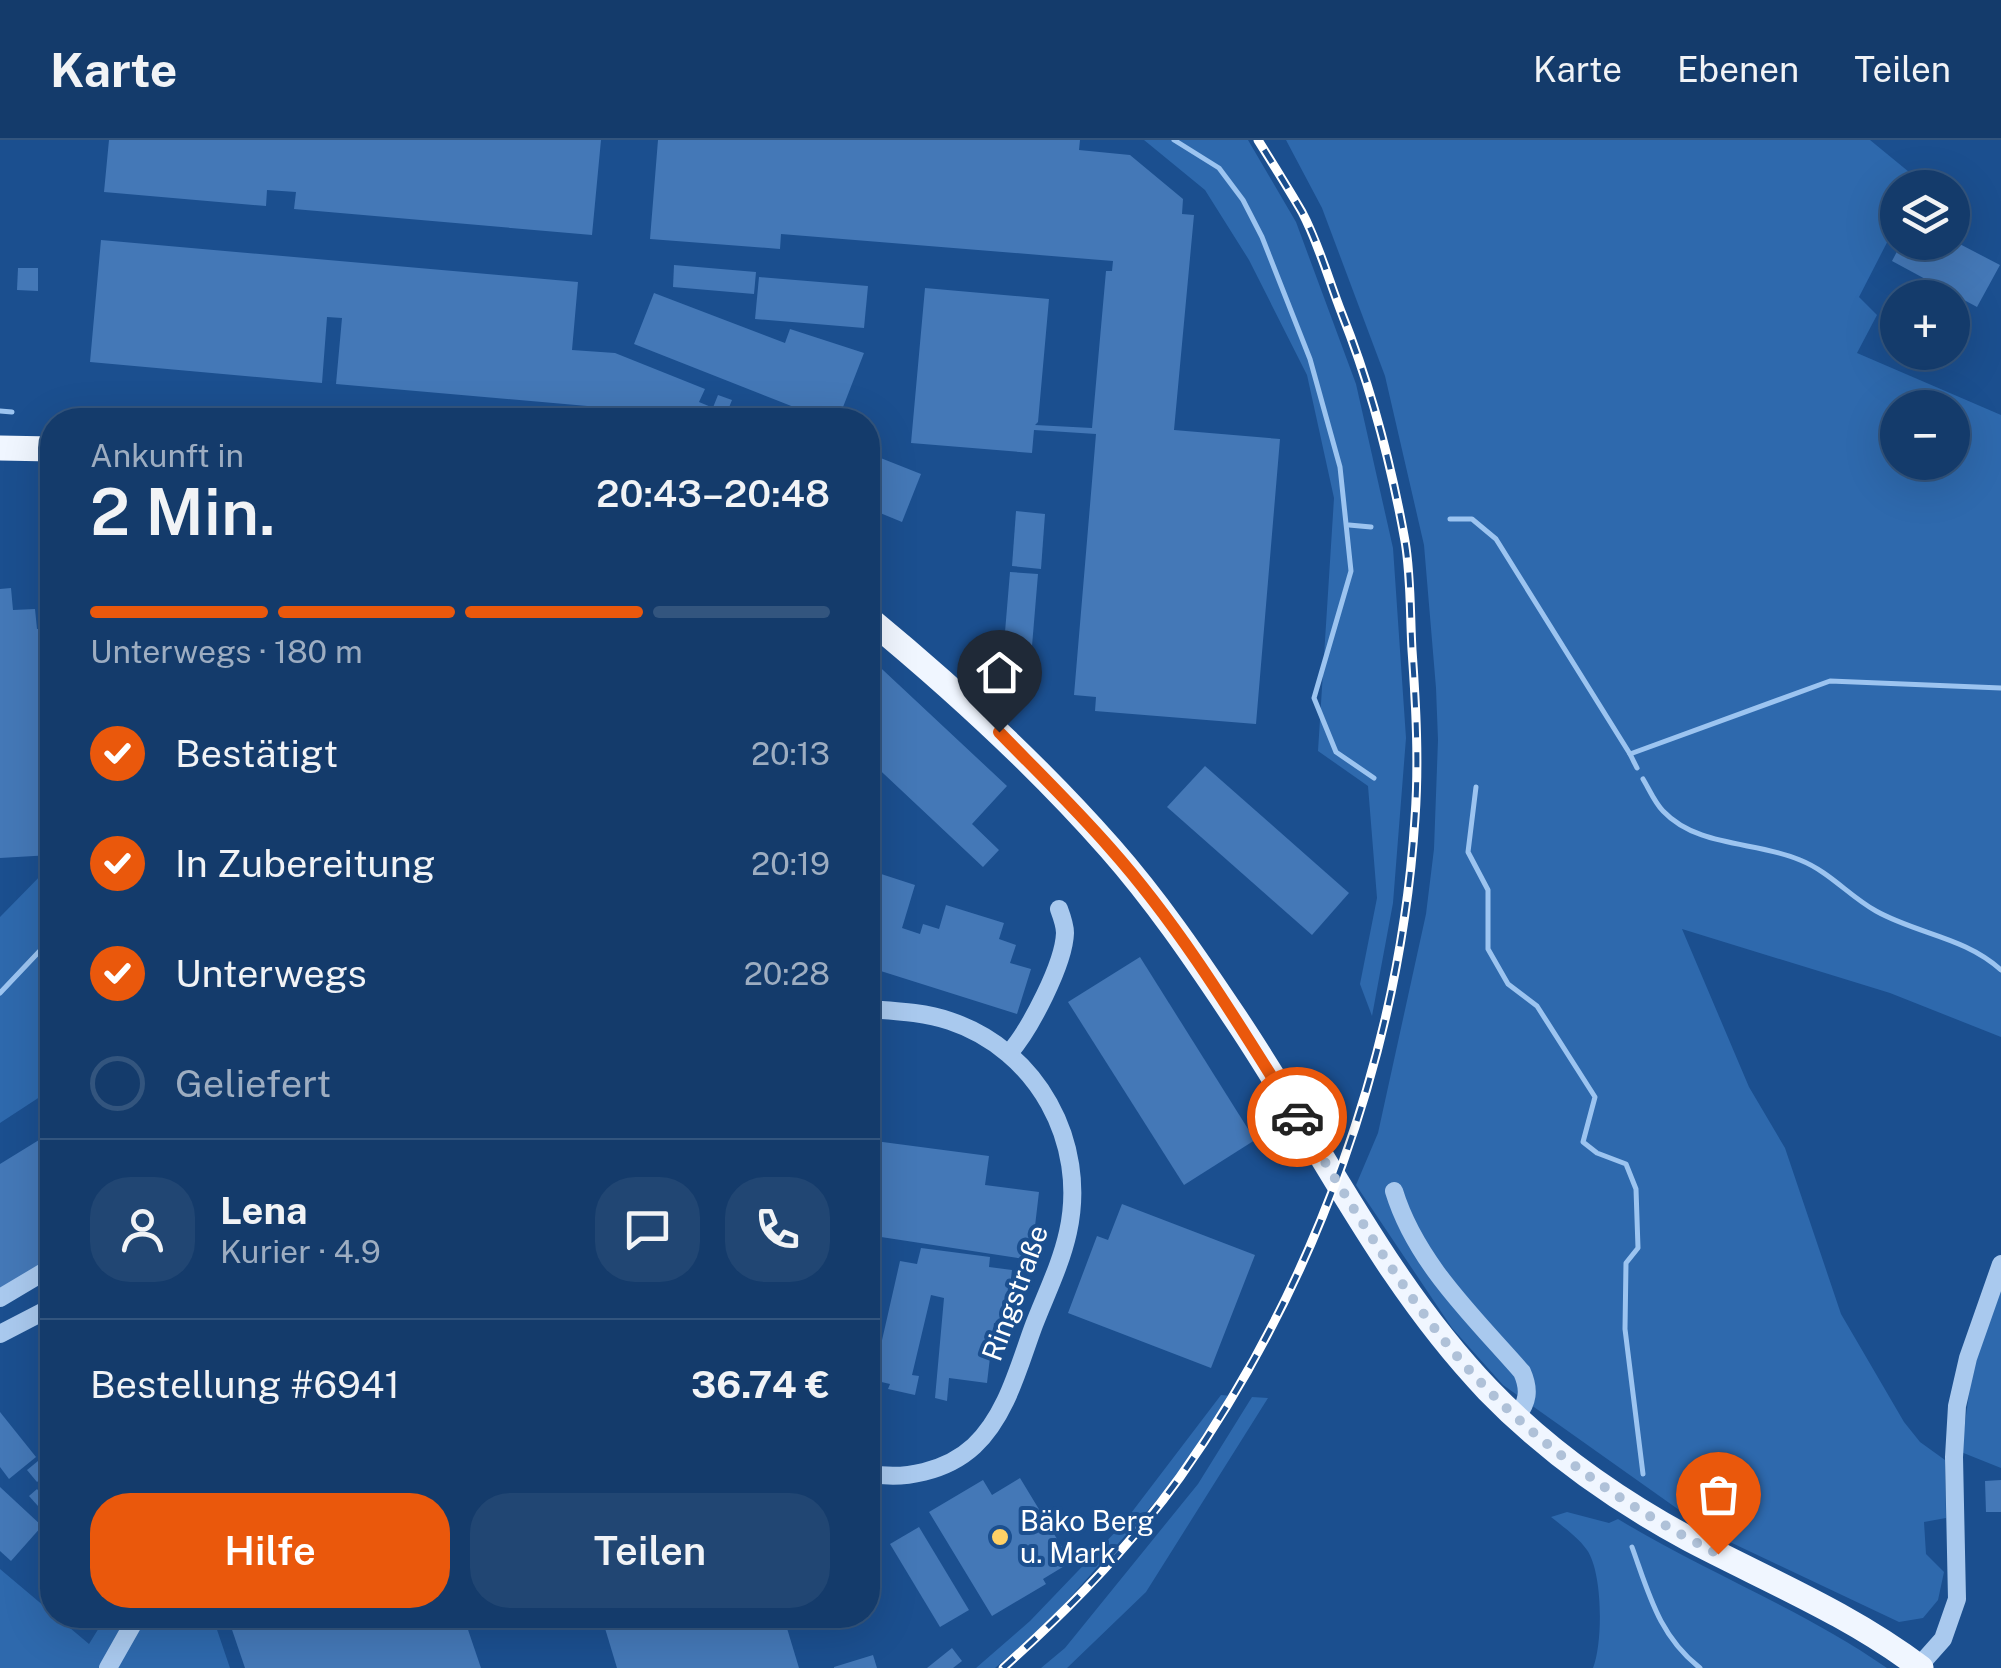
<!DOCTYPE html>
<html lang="de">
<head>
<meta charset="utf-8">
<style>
	:root { --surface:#143b6b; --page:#214673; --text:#f1f3f6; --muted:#9dadc1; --line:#33557e; --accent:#ea580c }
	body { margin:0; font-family:"Public Sans",sans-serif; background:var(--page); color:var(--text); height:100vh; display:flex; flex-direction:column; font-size:38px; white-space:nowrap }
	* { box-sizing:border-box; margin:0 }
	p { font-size:32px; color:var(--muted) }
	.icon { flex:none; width:55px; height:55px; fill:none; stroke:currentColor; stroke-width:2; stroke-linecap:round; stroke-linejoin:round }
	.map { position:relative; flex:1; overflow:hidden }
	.sheet { position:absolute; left:40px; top:268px; width:840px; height:1220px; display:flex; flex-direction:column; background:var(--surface); border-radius:40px; box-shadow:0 10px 40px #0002,0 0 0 2px var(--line) }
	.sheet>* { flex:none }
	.buttons { position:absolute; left:1880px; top:30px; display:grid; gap:20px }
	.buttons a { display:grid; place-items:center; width:90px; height:90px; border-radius:50%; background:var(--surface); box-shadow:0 10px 40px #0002,0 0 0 2px var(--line); font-size:50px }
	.pin { position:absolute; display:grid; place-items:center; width:85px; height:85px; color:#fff; margin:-102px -42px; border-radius:50% 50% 50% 0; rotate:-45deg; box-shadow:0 0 10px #0007 }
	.pin .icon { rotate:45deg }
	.courier { position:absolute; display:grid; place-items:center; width:100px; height:100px; margin:-50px; border:8px solid #ea580c; border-radius:50%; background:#fff; color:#222; box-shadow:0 2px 12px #0007 }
	.headline em { font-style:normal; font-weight:600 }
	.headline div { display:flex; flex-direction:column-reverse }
	.headline { display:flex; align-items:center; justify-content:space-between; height:170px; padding:0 50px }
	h1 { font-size:65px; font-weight:600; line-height:75px }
	.bar { display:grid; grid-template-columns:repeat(4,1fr); gap:15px 10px; align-content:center; height:120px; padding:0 50px }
	.bar i { height:12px; border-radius:8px; background:var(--line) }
	.bar .current { background:var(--accent) }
	.bar p { grid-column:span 4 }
	.line { display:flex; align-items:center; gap:25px; padding:0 50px; border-top:2px solid var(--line) }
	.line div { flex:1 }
	.round { display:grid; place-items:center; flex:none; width:105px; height:105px; border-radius:40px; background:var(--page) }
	ol { padding:0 50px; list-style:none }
	li { display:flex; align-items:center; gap:30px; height:110px }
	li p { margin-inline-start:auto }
	li .icon { padding:10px; border-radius:50%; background:var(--accent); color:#fff; stroke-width:4 }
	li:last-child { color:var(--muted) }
	li i { width:55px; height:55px; border:5px solid var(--line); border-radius:50% }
	.action { display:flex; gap:20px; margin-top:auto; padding:20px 50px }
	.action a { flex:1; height:115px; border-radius:40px; background:var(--accent); color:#fff; font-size:40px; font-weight:600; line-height:115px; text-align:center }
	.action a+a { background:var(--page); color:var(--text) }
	header { display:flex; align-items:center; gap:60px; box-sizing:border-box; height:140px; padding:0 50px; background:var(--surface); border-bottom:2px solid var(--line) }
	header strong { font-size:48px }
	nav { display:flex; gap:55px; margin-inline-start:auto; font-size:35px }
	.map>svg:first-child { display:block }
	.green { fill:#2e69ad; fill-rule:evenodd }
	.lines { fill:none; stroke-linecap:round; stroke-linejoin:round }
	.stream { stroke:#9cc4f0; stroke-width:5 }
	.building { fill:#4478b7 }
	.minor { stroke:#a9c9ee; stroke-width:18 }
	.major { stroke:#f0f6ff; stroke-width:25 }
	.rail-casing { stroke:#fff; stroke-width:9 }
	.rail { stroke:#1b4f8f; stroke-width:5; stroke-dasharray:15; stroke-linecap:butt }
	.done { stroke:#afc1d8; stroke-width:10; stroke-dasharray:0 18 }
	.route { stroke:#ea580c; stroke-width:12 }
	.poi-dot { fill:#ffd166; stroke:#1b4f8f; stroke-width:4 }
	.labels { text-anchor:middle; stroke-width:8; stroke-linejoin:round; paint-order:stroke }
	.street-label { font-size:28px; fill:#fff; stroke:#1b4f8f }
	.poi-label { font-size:28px; fill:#fff; stroke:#1b4f8f; text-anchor:start }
</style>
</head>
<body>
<header>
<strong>Karte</strong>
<nav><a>Karte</a><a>Ebenen</a><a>Teilen</a></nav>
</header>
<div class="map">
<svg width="2001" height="1528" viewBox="0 0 2001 1528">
	<rect width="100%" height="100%" fill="#1b4f8f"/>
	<g class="green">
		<polygon points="1144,0 1248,0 1296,82 1356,244 1393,408 1406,598 1393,763 1372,876 1360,844 1377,758 1368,646 1318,611 1334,358 1307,235 1249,120 1205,50"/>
		<path d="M1286 0H1870L1920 41 1916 47 1898 48 1897 83 1859 157 1877 175 1857 213 2001 275V897L1890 853 1682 789 1749 947 1785 1008 1841 1174 1904 1282 1920 1302 1945 1320 1946 1378 1924 1382 1926 1414 1944 1432 1938 1460 1923 1478 1899 1482 1713 1394 1503 1245 1452 1188 1356 1045 1378 993 1426 774 1434 709 1438 600 1436 548 1424 405 1385 236 1322 68ZM1898 268H1952V322H1898Z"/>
		<polygon points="52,724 52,949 0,983 0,777"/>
		<polygon points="2001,1142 2001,1328 1961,1312 1972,1232"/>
		<polygon points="1221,1255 1232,1256 1180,1334 1044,1487 995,1528 976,1528 1030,1481 1122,1385"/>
		<polygon points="1252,1257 1268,1258 1146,1452 1067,1528 1041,1528 1065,1508 1198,1344"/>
		<path d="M1567 1372 1609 1383 1618 1379C1705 1432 1802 1469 1887 1528H1593C1603 1503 1603 1433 1587 1410 1578 1397 1562 1386 1551 1377Z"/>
		<polygon points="0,1429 89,1504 107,1475 212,1475 230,1528 0,1528"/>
	</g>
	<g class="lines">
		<g class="stream">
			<polyline points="1174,0 1219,28 1243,60 1262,97 1310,219 1340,327 1351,431 1314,558 1336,612 1374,638"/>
			<polyline points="0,271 12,272"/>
			<polyline points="1450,379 1472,379 1496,399 1630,614 1830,541 2001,548"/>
			<polyline points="1349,385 1371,387"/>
			<polyline points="1630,614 1637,628"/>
			<path d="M1643 639C1649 649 1655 663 1663 671 1698 708 1757 701 1800 720 1830 732 1849 756 1876 771 1917 794 1965 797 2001 830"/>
			<polyline points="1476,647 1468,712 1488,750 1488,809 1508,844 1537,866 1595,957 1583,1002 1597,1013 1626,1024 1636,1049 1638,1108 1626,1123 1625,1189 1643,1334"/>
			<polyline points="0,853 52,798"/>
			<path d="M1632 1407C1649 1454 1659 1496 1700 1528"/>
		</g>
	</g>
	<g class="building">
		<polygon points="109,0 601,0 592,95 294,69 296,52 267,50 266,66 104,52"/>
		<polygon points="658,0 1080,0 1079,10 1130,15 1183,59 1182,74 1194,75 1174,290 1280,299 1256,584 1095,571 1096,557 1074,555 1096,294 1034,290 1032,313 911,303 925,148 1049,159 1038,282 1035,285 1092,288 1106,131 1112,131 1113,121 781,94 780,109 650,99"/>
		<polygon points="101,100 578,142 572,210 615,213 705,249 699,262 711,267 706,280 640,280 610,268 336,244 342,178 327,177 322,243 90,222"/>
		<polygon points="1952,100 2000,125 1977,167 1892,121 1902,102 1952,102"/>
		<polygon points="674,125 756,132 754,154 673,147"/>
		<polygon points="18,128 38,128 38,151 17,150"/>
		<polygon points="759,137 868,146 864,188 755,179"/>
		<polygon points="654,153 785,203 790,189 864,213 838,280 827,280 634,204"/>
		<polygon points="718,255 732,260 724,280 708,280"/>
		<polygon points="868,313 921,334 902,382 868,368"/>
		<polygon points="1016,371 1045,374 1041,429 1012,426"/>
		<polygon points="1010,432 1038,434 1032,506 1004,504"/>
		<polygon points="11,448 13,470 35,469 37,489 52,488 52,508 38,509 43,579 52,578 52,595 43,595 51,715 0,718 0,449"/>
		<polygon points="868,516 1007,646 972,684 999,710 983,727 868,619"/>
		<polygon points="1205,626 1349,753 1312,795 1167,667"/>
		<polygon points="875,732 915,745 902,788 920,794 923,784 939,789 946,765 1004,783 999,799 1016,805 1010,823 1031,829 1017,874 868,827 868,756"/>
		<polygon points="1140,817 1255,1000 1184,1045 1068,862"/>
		<polygon points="52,992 52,1120 0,1149 0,1024"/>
		<polygon points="875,1001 989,1016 985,1045 1039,1052 1031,1120 868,1095 868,1030 871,1030"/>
		<polygon points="1122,1064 1255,1115 1211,1228 1068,1173 1097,1096 1108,1100"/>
		<polygon points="921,1108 990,1117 989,1127 1012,1130 1005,1185 994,1183 987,1243 949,1238 947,1261 935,1258 944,1158 931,1155 912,1235 919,1236 915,1255 888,1249 890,1244 873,1240 900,1121 917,1124"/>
		<polygon points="0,1272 36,1317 9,1339 0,1327"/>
		<polygon points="38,1321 48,1333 37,1342 27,1330"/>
		<polygon points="1020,1338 1071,1422 1043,1439 1046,1444 992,1476 929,1372 983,1340 992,1355"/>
		<polygon points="2001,1340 2001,1372 1986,1372 1985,1341"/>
		<polygon points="0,1347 42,1386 11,1421 0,1411"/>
		<polygon points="37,1349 46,1360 38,1366 29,1356"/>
		<polygon points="919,1387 969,1470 940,1487 890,1404"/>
		<polygon points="227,1475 463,1475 481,1528 245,1528"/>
		<polygon points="601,1475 783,1475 799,1528 617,1528"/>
		<polygon points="952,1508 962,1521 953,1528 927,1528"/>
		<polygon points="873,1515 877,1528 834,1528 834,1527"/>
	</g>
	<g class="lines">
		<g class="minor">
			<polyline points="47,376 52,466"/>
			<path d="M868 869C895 871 924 872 950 881 1037 910 1088 1002 1068 1092 1061 1124 1046 1154 1034 1185 1019 1225 1007 1275 974 1306 947 1331 903 1341 868 1333"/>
			<path d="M1010 912C1030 889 1064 824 1065 793 1065 785 1062 777 1059 769"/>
			<path d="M1394 1051C1416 1123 1474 1177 1522 1232 1530 1250 1528 1262 1516 1278"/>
			<polyline points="0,1158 52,1127"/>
			<polyline points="0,1194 52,1167"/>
			<polyline points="1919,1526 1943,1499 1957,1459 1954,1317 1957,1266 1968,1218 2001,1124"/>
			<polyline points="108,1528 138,1475"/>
		</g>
		<g class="major">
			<polyline points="0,308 52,309"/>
			<path d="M868 478C954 549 1036 624 1110 708 1155 759 1194 816 1232 873 1317 998 1382 1139 1488 1250 1546 1310 1615 1359 1689 1399 1767 1440 1850 1474 1921 1528"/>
		</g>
		<g class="rail-casing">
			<path id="rail" d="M1003 1528C1068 1470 1129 1408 1180 1337 1315 1147 1400 911 1415 678 1419 622 1416 566 1412 510 1410 474 1411 436 1405 401 1391 323 1371 247 1342 174 1329 141 1319 104 1302 72 1288 48 1273 24 1258 0"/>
		</g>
		<use href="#rail" class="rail"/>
	</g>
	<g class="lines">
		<path class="done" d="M1297 977C1343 1050 1386 1126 1439 1194 1513 1289 1612 1360 1718 1414"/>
		<path class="route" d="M999 592C1036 630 1075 668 1110 708 1183 790 1239 885 1297 977"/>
	</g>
	<circle class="poi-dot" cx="1000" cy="1397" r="10"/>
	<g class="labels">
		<g class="street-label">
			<text transform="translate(1015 1153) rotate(-70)" y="10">Ringstraße</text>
		</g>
		<g class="poi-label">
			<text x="1020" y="1391">Bäko Berg<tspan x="1020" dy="32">u. Mark</tspan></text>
		</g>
	</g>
</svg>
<div class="buttons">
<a><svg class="icon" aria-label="layers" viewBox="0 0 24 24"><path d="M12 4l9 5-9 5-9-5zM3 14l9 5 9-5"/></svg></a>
<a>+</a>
<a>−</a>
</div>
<div class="pin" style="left:1718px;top:1414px;background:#ea580c"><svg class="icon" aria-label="bag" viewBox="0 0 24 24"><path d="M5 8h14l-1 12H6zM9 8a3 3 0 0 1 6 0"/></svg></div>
<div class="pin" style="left:999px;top:592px;background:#1f2937"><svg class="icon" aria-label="home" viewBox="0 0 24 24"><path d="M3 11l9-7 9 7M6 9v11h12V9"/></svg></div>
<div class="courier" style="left:1297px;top:977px"><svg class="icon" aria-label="car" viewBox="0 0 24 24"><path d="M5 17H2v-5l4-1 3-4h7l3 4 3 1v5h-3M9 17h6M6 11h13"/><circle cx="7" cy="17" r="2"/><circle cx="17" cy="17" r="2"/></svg></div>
<section class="sheet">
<div class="headline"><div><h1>2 Min.</h1><p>Ankunft in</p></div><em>20:43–20:48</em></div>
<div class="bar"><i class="current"></i><i class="current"></i><i class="current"></i><i></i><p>Unterwegs · 180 m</p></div>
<ol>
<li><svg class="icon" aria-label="check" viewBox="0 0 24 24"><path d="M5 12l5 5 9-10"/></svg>Bestätigt<p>20:13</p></li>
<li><svg class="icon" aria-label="check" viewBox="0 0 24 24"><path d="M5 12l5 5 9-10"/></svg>In Zubereitung<p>20:19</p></li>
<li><svg class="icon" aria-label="check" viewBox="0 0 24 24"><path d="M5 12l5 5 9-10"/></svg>Unterwegs<p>20:28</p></li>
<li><i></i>Geliefert</li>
</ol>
<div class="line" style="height:180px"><a class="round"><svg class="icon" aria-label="person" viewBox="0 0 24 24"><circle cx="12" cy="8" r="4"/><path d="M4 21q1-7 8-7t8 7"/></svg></a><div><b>Lena</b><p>Kurier · 4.9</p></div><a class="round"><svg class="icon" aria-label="chat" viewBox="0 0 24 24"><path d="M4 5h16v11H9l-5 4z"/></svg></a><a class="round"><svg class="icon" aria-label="phone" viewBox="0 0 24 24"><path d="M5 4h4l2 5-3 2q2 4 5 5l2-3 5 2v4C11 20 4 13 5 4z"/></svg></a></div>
<div class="line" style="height:130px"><div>Bestellung #6941</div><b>36.74 €</b></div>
<div class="action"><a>Hilfe</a><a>Teilen</a></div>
</section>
</div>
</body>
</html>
